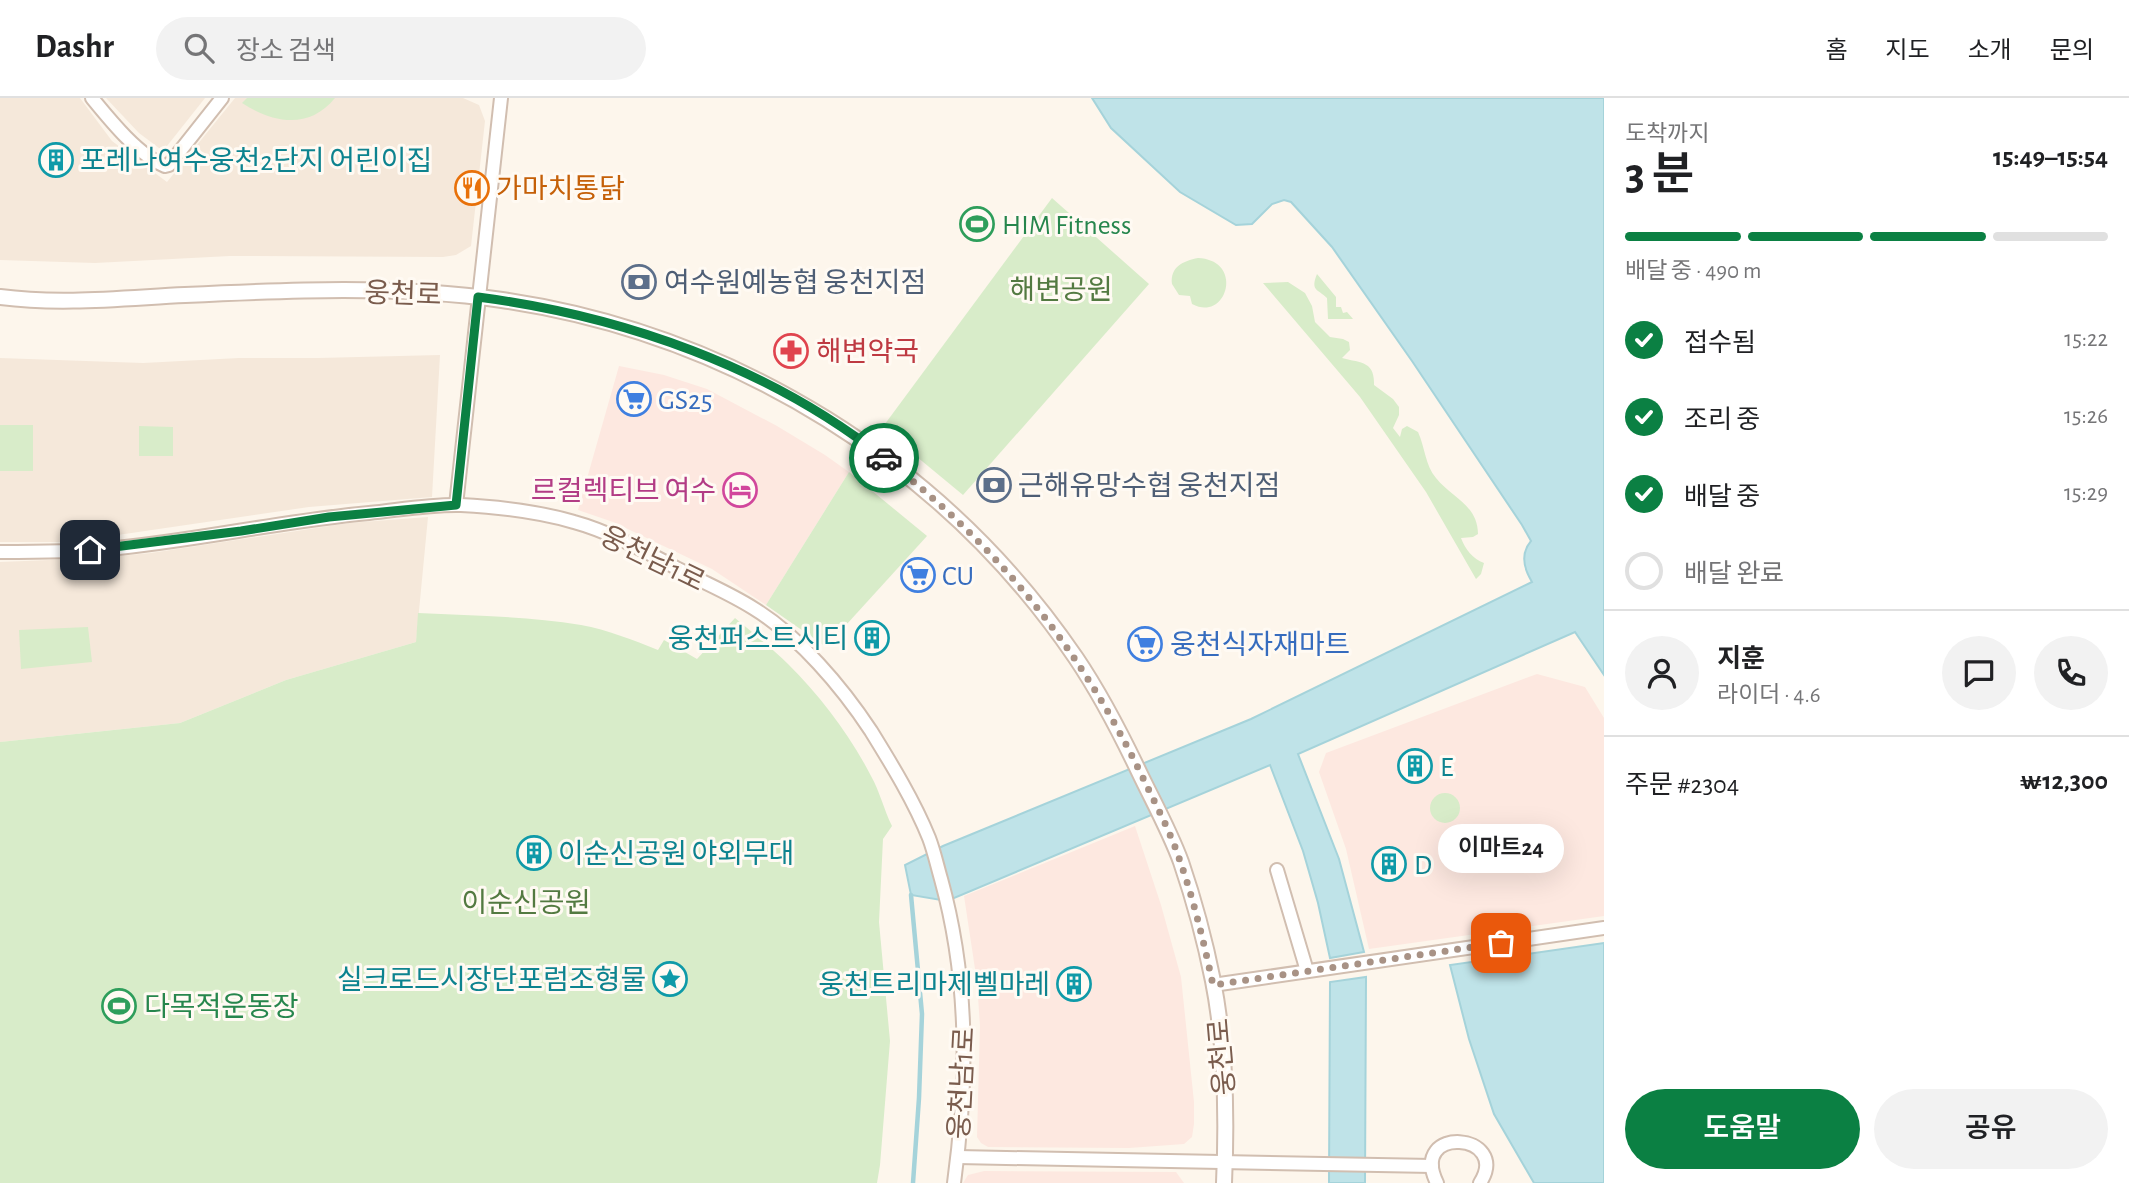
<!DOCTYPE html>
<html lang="ko">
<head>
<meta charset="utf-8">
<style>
	:root { --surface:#fff; --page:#f2f2f2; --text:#202124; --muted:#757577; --line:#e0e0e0; --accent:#0b8043 }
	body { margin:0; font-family:"Alegreya Sans","Noto Sans KR",sans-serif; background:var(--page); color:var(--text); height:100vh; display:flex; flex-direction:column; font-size:26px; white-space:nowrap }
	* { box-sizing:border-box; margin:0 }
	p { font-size:23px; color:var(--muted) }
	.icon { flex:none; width:38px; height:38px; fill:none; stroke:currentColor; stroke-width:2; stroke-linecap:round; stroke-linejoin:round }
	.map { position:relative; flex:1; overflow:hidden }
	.panel { display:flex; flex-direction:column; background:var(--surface); width:525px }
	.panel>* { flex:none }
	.pin { position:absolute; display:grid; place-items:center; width:60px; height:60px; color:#fff; margin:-30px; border-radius:14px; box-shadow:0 4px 10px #0006 }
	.courier { position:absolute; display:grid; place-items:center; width:70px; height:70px; margin:-35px; border:5px solid #0b8043; border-radius:50%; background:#fff; color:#222; box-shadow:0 2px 9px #0007 }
	.bubble { position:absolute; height:49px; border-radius:24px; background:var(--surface); box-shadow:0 7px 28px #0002; font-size:23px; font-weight:600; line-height:49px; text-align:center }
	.overview em { font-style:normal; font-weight:600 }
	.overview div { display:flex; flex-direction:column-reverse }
	.overview { display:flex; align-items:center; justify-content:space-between; height:119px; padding:0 21px }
	h1 { font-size:46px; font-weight:600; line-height:52px }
	.bar { display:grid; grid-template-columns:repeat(4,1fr); gap:10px 7px; align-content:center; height:84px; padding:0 21px }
	.bar i { height:9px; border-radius:5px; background:var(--line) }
	.bar .active { background:var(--accent) }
	.bar p { grid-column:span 4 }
	.line { display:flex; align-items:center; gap:18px; padding:0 21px; border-top:2px solid var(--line) }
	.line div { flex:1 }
	.round { display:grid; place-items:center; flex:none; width:74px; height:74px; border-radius:37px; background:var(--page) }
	ol { padding:0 21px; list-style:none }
	li { display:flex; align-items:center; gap:21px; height:77px }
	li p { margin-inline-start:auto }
	li .icon { padding:7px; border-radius:50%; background:var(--accent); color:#fff; stroke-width:4 }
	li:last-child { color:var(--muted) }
	li i { width:38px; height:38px; border:4px solid var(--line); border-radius:50% }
	.cta { display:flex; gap:14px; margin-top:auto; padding:14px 21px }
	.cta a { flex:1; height:80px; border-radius:42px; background:var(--accent); color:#fff; font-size:28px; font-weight:600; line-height:80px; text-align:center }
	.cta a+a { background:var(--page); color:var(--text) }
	header { display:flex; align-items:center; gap:42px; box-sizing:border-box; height:98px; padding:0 35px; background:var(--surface); border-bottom:2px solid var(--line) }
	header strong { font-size:33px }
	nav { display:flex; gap:38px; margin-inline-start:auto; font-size:24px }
	.search { width:490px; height:63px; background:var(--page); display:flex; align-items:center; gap:18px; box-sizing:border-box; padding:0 24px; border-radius:38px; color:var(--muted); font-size:26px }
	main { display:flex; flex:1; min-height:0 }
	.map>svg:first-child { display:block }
	.residential { fill:#f5e8da }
	.commercial { fill:#fde8e0 }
	.green { fill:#d8ecc9 }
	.water { fill:#bfe3e8; stroke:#a5d3da; stroke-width:2 }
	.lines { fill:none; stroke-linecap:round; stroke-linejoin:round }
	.stream { stroke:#a5d3da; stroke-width:4.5 }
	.minor-casing { stroke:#d1beb0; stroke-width:16 }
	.tertiary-casing { stroke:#d1beb0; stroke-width:18 }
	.minor { stroke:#fff; stroke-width:12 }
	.tertiary { stroke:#fff; stroke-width:14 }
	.done { stroke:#a89285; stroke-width:7; stroke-dasharray:0 12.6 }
	.route { stroke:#0b8043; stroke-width:9 }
	.labels { text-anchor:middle; stroke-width:6; stroke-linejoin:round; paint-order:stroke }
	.culture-label { font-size:28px; fill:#0d838f; stroke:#fffaf3; text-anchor:start }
	.food-label { font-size:28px; fill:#c56008; stroke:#fffaf3; text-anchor:start }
	.leisure-label { font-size:28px; fill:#27864d; stroke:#fffaf3; text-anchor:start }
	.service-label { font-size:28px; fill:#4e5e75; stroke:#fffaf3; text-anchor:start }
	.park-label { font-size:28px; fill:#537a41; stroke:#fffaf3 }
	.street-label { font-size:28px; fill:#7a5c4d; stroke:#fffaf3 }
	.health-label { font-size:28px; fill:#be3a42; stroke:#fffaf3; text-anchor:start }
	.shop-label { font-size:28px; fill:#366cbe; stroke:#fffaf3; text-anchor:start }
	.hotel-label { font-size:28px; fill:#b23c85; stroke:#fffaf3; text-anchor:end }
</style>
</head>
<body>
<header>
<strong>Dashr</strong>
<div class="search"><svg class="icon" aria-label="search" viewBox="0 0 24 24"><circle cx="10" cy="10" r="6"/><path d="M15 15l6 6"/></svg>장소 검색</div>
<nav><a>홈</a><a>지도</a><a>소개</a><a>문의</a></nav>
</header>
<main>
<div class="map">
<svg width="1604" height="1085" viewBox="0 0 1604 1085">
	<rect width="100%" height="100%" fill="#fdf6ec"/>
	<g class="residential">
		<polygon points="0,0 80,0 112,43 167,84 235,0 463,0 479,7 485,23 471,148 456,157 443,159 230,158 95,165 0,162"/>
		<polygon points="106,0 205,0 163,53 139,35"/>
		<polygon points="440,257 432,399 309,409 70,444 0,444 0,260 143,265 239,260 318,260"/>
		<polygon points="428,419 416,544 286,582 180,625 0,644 0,464 99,460 151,455 349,425"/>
	</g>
	<g class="commercial">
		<polygon points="619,268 664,277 707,291 777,328 825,357 849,374 766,507 712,471 613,424 578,412"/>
		<polygon points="1537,576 1585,589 1604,620 1604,818 1369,851 1346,751 1319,674 1326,655"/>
		<polygon points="1135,728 1161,807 1181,879 1194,1004 1194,1026 1192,1039 1184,1046 1129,1050 988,1049 981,1045 977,1039 980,928 977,884 964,798"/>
		<polygon points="984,1073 1176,1074 1184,1085 963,1085 968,1077"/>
	</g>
	<g class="green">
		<path d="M247 0H335C309 32 273 25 242 5Z"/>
		<polygon points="1052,100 1149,186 963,397 882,330"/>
		<path d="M1198 160C1245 162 1227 225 1192 206L1190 198 1179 197 1172 186C1170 169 1183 163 1198 160Z"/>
		<path d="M1317 176 1336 199V209H1341L1343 215 1347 214 1353 221H1328L1327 200C1318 191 1310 193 1317 176Z"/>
		<path d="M1288 184 1305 195 1312 208 1315 224 1330 239 1343 241 1349 244 1350 252 1342 260C1359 265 1375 262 1374 287L1393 301 1399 309V317L1393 330 1400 339 1402 331 1407 328 1418 334C1425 349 1425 367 1436 380 1451 399 1478 407 1478 436L1473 439 1461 440C1465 451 1473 461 1484 465L1481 476 1476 481 1426 394 1360 299 1263 185Z"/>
		<rect x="0" y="327" width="33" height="46"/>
		<polygon points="139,328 173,329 173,358 139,358"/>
		<polygon points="849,374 927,438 826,549 766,507"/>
		<path d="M418 515C472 518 527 518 581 527 608 532 633 542 658 552L664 542 697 561 735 520C753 535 772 550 788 566 821 599 850 637 871 678 880 694 884 712 892 728L883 741 879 824 890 943 880 1067 877 1085H0V644L180 625 286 582 416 544Z"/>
		<polygon points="88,529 92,564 21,571 19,532"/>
		<circle cx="1445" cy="710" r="15"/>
	</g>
	<g class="water">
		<path d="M1092 0H1604V577L1575 534 1298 656 1339 761 1364 854 1330 860 1318 805 1303 753 1270 667 947 803 911 797 905 767 943 748 1251 621 1532 484C1524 471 1520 456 1531 443L1522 427 1412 263 1332 149 1291 104 1284 102 1272 106 1252 126 1236 127 1180 94 1111 30Z"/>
		<polygon points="1604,845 1604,1085 1534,1085 1494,1016 1469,941 1450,867"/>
		<polygon points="1366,879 1365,1085 1329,1085 1330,884"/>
	</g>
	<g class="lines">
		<polyline class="stream" points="911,797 922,916 919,1000 913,1085"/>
		<g class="minor-casing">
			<g id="minor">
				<path d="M92 0C110 22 138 57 165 68L169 67 222 0"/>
				<polyline points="456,407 501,0"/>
				<path d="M0 454C36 454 71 454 107 451 195 443 281 423 369 415 399 412 431 406 461 407 499 409 537 413 574 424 611 434 650 456 684 474 707 486 731 496 753 510 799 538 842 589 871 633 892 667 914 703 929 740 934 753 937 767 941 781 969 882 968 982 954 1085"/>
				<polyline points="1277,772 1307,873"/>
				<polyline points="1213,887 1604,830"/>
				<polyline points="958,1059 1432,1068"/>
				<path d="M1437 1085C1408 1026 1512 1035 1480 1085"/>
			</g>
		</g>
		<g class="tertiary-casing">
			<path id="tertiary" d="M0 199C61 207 124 200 185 197 290 192 397 187 502 202 734 236 944 366 1076 560 1101 597 1121 636 1140 676 1154 705 1170 734 1181 764 1194 802 1205 843 1213 883 1226 949 1227 1018 1224 1085"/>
		</g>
		<use href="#minor" class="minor"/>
		<use href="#tertiary" class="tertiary"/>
	</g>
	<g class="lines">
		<path class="done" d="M884 360C999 449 1080 550 1143 680 1156 707 1171 735 1180 763 1194 803 1204 845 1213 887L1501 845"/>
		<path class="route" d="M90 452 241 433 329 419 456 407 478 199C623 218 769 269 884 360"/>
	</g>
	<defs>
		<g id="building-ring" transform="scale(1.75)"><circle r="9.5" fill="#fffaf3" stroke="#0f9aa8" stroke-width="1.5"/><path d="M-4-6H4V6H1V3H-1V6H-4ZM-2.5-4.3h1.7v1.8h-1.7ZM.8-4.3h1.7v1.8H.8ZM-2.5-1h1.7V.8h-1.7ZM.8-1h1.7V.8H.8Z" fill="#0f9aa8"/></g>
		<g id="restaurant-ring" transform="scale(1.75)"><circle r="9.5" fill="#fffaf3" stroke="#e8710a" stroke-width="1.5"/><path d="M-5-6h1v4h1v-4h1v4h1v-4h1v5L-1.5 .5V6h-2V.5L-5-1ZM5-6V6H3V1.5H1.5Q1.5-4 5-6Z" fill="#e8710a"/></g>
		<g id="stadium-ring" transform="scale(1.75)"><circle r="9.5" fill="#fffaf3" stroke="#2e9e5b" stroke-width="1.5"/><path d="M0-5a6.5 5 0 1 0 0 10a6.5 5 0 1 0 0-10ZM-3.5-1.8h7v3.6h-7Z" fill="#2e9e5b"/></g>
		<g id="bank-ring" transform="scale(1.75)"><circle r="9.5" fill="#fffaf3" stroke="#5c6f8a" stroke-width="1.5"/><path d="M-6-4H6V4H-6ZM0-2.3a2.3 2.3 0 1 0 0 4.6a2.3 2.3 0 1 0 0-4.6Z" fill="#5c6f8a"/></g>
		<g id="pharmacy-ring" transform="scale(1.75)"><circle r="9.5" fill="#fffaf3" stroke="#e0444e" stroke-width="1.5"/><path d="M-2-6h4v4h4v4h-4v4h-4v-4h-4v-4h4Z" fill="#e0444e"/></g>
		<g id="supermarket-ring" transform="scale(1.75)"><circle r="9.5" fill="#fffaf3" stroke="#3f7fe0" stroke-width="1.5"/><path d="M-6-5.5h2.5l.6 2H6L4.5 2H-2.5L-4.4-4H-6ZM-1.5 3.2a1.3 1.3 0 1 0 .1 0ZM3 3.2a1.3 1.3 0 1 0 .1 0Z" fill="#3f7fe0"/></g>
		<g id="hotel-ring" transform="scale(1.75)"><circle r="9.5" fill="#fffaf3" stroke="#d1479c" stroke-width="1.5"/><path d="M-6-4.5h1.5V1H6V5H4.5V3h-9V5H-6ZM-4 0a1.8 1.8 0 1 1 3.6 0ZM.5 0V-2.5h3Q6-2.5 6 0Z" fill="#d1479c"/></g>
		<g id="sight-ring" transform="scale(1.75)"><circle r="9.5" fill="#fffaf3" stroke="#0f9aa8" stroke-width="1.5"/><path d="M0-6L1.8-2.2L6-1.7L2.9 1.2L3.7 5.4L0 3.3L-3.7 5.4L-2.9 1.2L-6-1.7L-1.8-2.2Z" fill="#0f9aa8"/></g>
	</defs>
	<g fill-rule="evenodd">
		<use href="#building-ring" x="56" y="62"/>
		<use href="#restaurant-ring" x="472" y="90"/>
		<use href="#stadium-ring" x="977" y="126"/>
		<use href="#bank-ring" x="639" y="184"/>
		<use href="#pharmacy-ring" x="791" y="253"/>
		<use href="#supermarket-ring" x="634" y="301"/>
		<use href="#bank-ring" x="994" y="387"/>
		<use href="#hotel-ring" x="740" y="392"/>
		<use href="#supermarket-ring" x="918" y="477"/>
		<use href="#building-ring" x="872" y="540"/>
		<use href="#supermarket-ring" x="1145" y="546"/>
		<use href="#building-ring" x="1415" y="668"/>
		<use href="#building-ring" x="534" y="755"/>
		<use href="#building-ring" x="1389" y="766"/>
		<use href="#sight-ring" x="670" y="881"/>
		<use href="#building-ring" x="1074" y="886"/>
		<use href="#stadium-ring" x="119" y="908"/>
	</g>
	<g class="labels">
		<g class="culture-label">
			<text x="80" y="72">포레나여수웅천2단지 어린이집</text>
			<text x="848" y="550" text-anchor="end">웅천퍼스트시티</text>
			<text x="1440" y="678">E</text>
			<text x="558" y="765">이순신공원 야외무대</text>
			<text x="1414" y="776">D</text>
			<text x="646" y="891" text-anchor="end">실크로드시장단포럼조형물</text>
			<text x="1050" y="896" text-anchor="end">웅천트리마제벨마레</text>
		</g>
		<g class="food-label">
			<text x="496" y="100">가마치통닭</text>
		</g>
		<g class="leisure-label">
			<text x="1002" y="136">HIM Fitness</text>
			<text x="144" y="918">다목적운동장</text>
		</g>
		<g class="service-label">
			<text x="664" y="194">여수원예농협 웅천지점</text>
			<text x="1018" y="397">근해유망수협 웅천지점</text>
		</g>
		<g class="park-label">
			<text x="1061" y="201">해변공원</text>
			<text x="526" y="814">이순신공원</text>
		</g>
		<g class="street-label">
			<text transform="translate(403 195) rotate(2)" y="10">웅천로</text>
			<text transform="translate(653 460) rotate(26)" y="10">웅천남1로</text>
			<text transform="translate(1221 959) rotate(-95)" y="10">웅천로</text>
			<text transform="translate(961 985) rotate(-87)" y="10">웅천남1로</text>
		</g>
		<g class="health-label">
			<text x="816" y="263">해변약국</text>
		</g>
		<g class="shop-label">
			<text x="658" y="311">GS25</text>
			<text x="942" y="487">CU</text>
			<text x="1170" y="556">웅천식자재마트</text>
		</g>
		<g class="hotel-label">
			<text x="716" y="402">르컬렉티브 여수</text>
		</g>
	</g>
</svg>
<div class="pin" style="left:1501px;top:845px;background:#ea580c"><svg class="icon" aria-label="bag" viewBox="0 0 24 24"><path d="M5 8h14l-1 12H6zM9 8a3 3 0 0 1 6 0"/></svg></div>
<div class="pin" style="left:90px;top:452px;background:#1f2937"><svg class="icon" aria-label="home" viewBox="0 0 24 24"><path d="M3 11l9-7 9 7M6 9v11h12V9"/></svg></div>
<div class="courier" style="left:884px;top:360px"><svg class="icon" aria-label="car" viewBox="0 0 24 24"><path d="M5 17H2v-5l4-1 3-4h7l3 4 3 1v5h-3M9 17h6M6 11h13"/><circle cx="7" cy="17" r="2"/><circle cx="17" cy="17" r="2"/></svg></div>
<div class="bubble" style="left:1438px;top:726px;width:126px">이마트24</div>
</div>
<section class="panel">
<div class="overview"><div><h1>3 분</h1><p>도착까지</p></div><em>15:49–15:54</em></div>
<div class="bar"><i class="active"></i><i class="active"></i><i class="active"></i><i></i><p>배달 중 · 490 m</p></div>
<ol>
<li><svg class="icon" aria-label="check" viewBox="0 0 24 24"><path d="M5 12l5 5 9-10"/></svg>접수됨<p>15:22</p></li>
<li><svg class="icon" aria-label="check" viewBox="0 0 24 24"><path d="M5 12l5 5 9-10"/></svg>조리 중<p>15:26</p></li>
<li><svg class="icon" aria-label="check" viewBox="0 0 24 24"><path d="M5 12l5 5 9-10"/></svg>배달 중<p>15:29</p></li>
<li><i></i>배달 완료</li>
</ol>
<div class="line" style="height:126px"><a class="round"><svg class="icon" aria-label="person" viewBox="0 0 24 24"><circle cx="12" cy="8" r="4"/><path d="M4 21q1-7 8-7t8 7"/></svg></a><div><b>지훈</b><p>라이더 · 4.6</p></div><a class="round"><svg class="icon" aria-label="chat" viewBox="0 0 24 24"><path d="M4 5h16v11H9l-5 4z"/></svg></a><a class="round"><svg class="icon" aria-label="phone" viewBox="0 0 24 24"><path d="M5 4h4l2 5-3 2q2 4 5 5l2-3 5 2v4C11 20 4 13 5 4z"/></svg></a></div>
<div class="line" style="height:91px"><div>주문 #2304</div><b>₩12,300</b></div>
<div class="cta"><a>도움말</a><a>공유</a></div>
</section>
</main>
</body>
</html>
